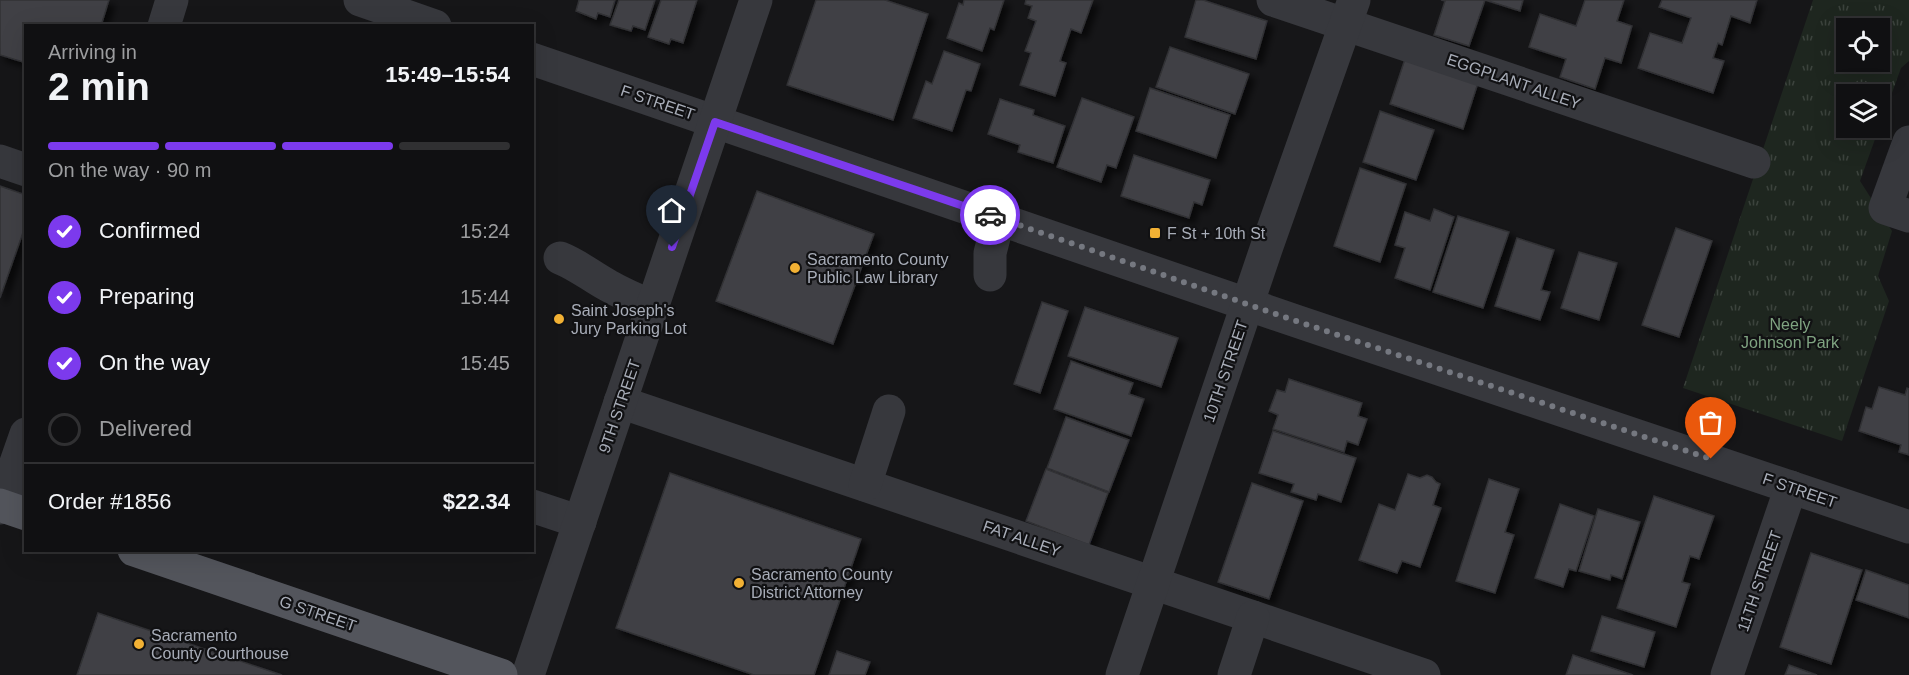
<!DOCTYPE html>
<html lang="en">
<head>
<meta charset="utf-8">
<style>
	:root { --surface:#101012; --page:#19191b; --text:#f1f3f6; --muted:#9c9d9f; --line:#303032; --accent:#7c3aed }
	body { margin:0; font-family:Arial,sans-serif; background:var(--page); color:var(--text); height:100vh; display:flex; flex-direction:column; font-size:22px; white-space:nowrap }
	* { box-sizing:border-box; margin:0 }
	p { font-size:20px; color:var(--muted) }
	.icon { flex:none; width:33px; height:33px; fill:none; stroke:currentColor; stroke-width:2; stroke-linecap:round; stroke-linejoin:round }
	.map { position:relative; flex:1; overflow:hidden }
	.side { position:absolute; left:24px; top:24px; width:510px; height:528px; display:flex; flex-direction:column; background:var(--surface); border-radius:0px; box-shadow:0 6px 24px #0002,0 0 0 2px var(--line) }
	.side>* { flex:none }
	.controls { position:absolute; left:1836px; top:18px; display:grid; gap:12px }
	.controls a { display:grid; place-items:center; width:54px; height:54px; border-radius:0px; background:var(--surface); box-shadow:0 6px 24px #0002,0 0 0 2px var(--line); font-size:30px }
	.pin { position:absolute; display:grid; place-items:center; width:51px; height:51px; color:#fff; margin:-62px -26px; border-radius:50% 50% 50% 0; rotate:-45deg; box-shadow:0 0 6px #0007 }
	.pin .icon { rotate:45deg }
	.courier { position:absolute; display:grid; place-items:center; width:60px; height:60px; margin:-30px; border:4px solid #7c3aed; border-radius:50%; background:#fff; color:#222; box-shadow:0 2px 8px #0007 }
	.headline em { font-style:normal; font-weight:700 }
	.headline div { display:flex; flex-direction:column-reverse }
	.headline { display:flex; align-items:center; justify-content:space-between; height:102px; padding:0 24px }
	h1 { font-size:39px; font-weight:700; line-height:45px }
	.bar { display:grid; grid-template-columns:repeat(4,1fr); gap:9px 6px; align-content:center; height:72px; padding:0 24px }
	.bar i { height:8px; border-radius:4px; background:var(--line) }
	.bar .on { background:var(--accent) }
	.bar p { grid-column:span 4 }
	.line { display:flex; align-items:center; gap:15px; padding:0 24px; border-top:2px solid var(--line) }
	.line div { flex:1 }
	ol { padding:0 24px; list-style:none }
	li { display:flex; align-items:center; gap:18px; height:66px }
	li p { margin-inline-start:auto }
	li .icon { padding:6px; border-radius:50%; background:var(--accent); color:#fff; stroke-width:4 }
	li:last-child { color:var(--muted) }
	li i { width:33px; height:33px; border:3px solid var(--line); border-radius:50% }
	.map>svg:first-child { display:block }
	.park { fill:url(#park-tufts); fill-rule:evenodd }
	.building { fill:#404145; stroke:#303034; stroke-width:1.5; filter:url(#shadow) }
	.lines { fill:none; stroke-linecap:round; stroke-linejoin:round }
	.minor { stroke:#37383d; stroke-width:33 }
	.major { stroke:#53555c; stroke-width:33 }
	.done { stroke:#757880; stroke-width:6; stroke-dasharray:0 10.8 }
	.route { stroke:#7c3aed; stroke-width:8 }
	.poi-dot { fill:#f2b134; stroke:#111113; stroke-width:2 }
	.labels { text-anchor:middle; stroke-width:4.5; stroke-linejoin:round; paint-order:stroke }
	.street-label { font-size:16px; fill:#a8adb8; stroke:#111113 }
	.poi-label { font-size:16px; fill:#a8adb8; stroke:#111113; text-anchor:start }
	.park-label { font-size:16px; fill:#7fa381; stroke:#111113 }
</style>
</head>
<body>
<div class="map">
<svg width="1909" height="675" viewBox="0 0 1909 675">
	<defs>
		<pattern id="park-tufts" width="24" height="20" patternUnits="userSpaceOnUse" patternTransform="scale(1.5)"><rect width="24" height="20" fill="#1e261f"/><path d="M3 7l-1-3M5 7V3M7 7l1-3M15 17l-1-3M17 17v-4M19 17l1-3" fill="none" stroke="#3c433d"/></pattern>
		<filter id="shadow"><feDropShadow dx="5.5" dy="5.5" stdDeviation="3" flood-color="#0009"/></filter>
	</defs>
	<rect width="100%" height="100%" fill="#161618"/>
	<path class="park" d="M1813 0H1909V61L1901 68 1880 126V94H1846V128H1879L1860 181 1892 231 1878 276 1889 301 1842 441 1683 388ZM1846 28H1880V62H1846Z"/>
	<g class="building">
		<polygon points="0,0 109,0 101,26 26,26 26,63 0,55"/>
		<polygon points="579,0 615,0 610,17 598,13 596,19 576,11"/>
		<polygon points="619,0 655,0 645,30 633,26 631,31 610,25"/>
		<polygon points="661,0 697,0 683,43 671,39 669,44 648,37"/>
		<polygon points="816,0 885,0 928,14 893,120 787,85"/>
		<polygon points="964,0 1004,0 994,30 990,28 982,51 947,38 959,3 963,5"/>
		<polygon points="1026,0 1093,0 1081,33 1071,29 1060,61 1066,63 1055,96 1020,85 1031,53 1025,51 1036,21 1028,18 1032,6 1025,4"/>
		<polygon points="1196,0 1203,0 1267,21 1256,59 1185,37"/>
		<polygon points="1441,0 1523,0 1520,11 1485,0 1469,46 1434,35 1445,1"/>
		<polygon points="1585,0 1624,0 1617,21 1632,26 1621,63 1605,58 1595,89 1560,77 1566,59 1529,47 1540,14 1576,26"/>
		<polygon points="1662,0 1757,0 1750,23 1731,16 1722,45 1718,43 1713,58 1724,61 1713,93 1638,68 1650,33 1682,43 1691,18 1659,7"/>
		<polygon points="1170,47 1249,74 1235,114 1156,87"/>
		<polygon points="944,51 980,64 971,91 966,90 952,131 913,118 926,81 932,84"/>
		<polygon points="1405,59 1478,83 1463,129 1390,104"/>
		<polygon points="1150,88 1230,115 1216,158 1136,131"/>
		<polygon points="1082,98 1134,117 1116,168 1107,165 1101,182 1057,167"/>
		<polygon points="1000,99 1034,110 1033,115 1065,126 1053,163 1018,152 1020,145 988,134"/>
		<polygon points="1380,111 1434,130 1416,180 1363,162"/>
		<polygon points="1134,155 1210,180 1202,205 1194,202 1189,218 1121,196"/>
		<polygon points="1360,168 1406,184 1380,262 1334,246"/>
		<polygon points="0,186 26,195 26,224 0,298"/>
		<polygon points="757,191 874,234 833,344 716,301"/>
		<polygon points="1434,209 1454,217 1430,290 1395,278 1405,248 1395,245 1405,212 1430,221"/>
		<polygon points="1458,216 1509,232 1483,308 1433,292"/>
		<polygon points="1676,228 1712,241 1679,337 1642,325"/>
		<polygon points="1517,238 1554,250 1541,290 1550,292 1540,320 1495,306"/>
		<polygon points="1579,252 1617,263 1599,320 1561,308"/>
		<polygon points="1042,302 1068,311 1040,393 1014,384"/>
		<polygon points="1085,307 1178,338 1161,387 1068,356"/>
		<polygon points="1071,361 1133,383 1129,394 1144,399 1131,436 1054,409"/>
		<polygon points="1289,379 1362,403 1358,416 1367,419 1358,445 1347,441 1344,452 1273,429 1278,415 1269,411 1277,390 1285,392"/>
		<polygon points="1879,387 1905,395 1907,388 1909,389 1909,455 1899,452 1901,445 1859,431 1866,407 1872,409"/>
		<polygon points="1066,417 1129,440 1109,492 1047,468"/>
		<polygon points="1273,431 1356,458 1341,502 1318,494 1316,500 1291,492 1294,484 1259,473"/>
		<polygon points="1046,469 1108,493 1089,545 1026,521"/>
		<polygon points="670,473 861,539 814,675 754,675 616,628"/>
		<polygon points="1408,474 1420,478 1427,475 1432,477 1436,482 1440,484 1433,505 1441,508 1420,567 1402,561 1397,573 1359,560 1379,504 1395,510"/>
		<polygon points="1489,479 1519,489 1505,532 1514,535 1495,593 1456,581"/>
		<polygon points="1252,483 1303,501 1269,599 1218,582"/>
		<polygon points="1654,496 1714,516 1699,559 1690,556 1682,582 1690,584 1676,627 1617,608"/>
		<polygon points="1560,504 1594,516 1576,571 1569,569 1563,587 1535,578"/>
		<polygon points="1598,509 1640,522 1622,579 1611,575 1610,580 1579,571"/>
		<polygon points="1811,553 1862,570 1831,664 1780,647"/>
		<polygon points="1866,570 1909,585 1909,618 1856,600"/>
		<polygon points="98,613 282,675 77,675"/>
		<polygon points="1602,616 1655,632 1644,667 1591,651"/>
		<polygon points="837,651 870,662 865,675 829,675"/>
		<polygon points="1573,655 1633,675 1566,675"/>
		<polygon points="1789,665 1817,675 1785,675"/>
	</g>
	<g class="lines">
		<g class="minor">
			<polyline points="360,0 435,26"/>
			<polyline points="1273,0 1754,162"/>
			<polyline points="164,26 172,0"/>
			<polyline points="532,59 1296,321 1909,527"/>
			<polyline points="1909,142 1885,208 1909,216"/>
			<polyline points="0,161 26,170"/>
			<path d="M560 258C578 265 592 277 609 286 623 294 637 300 652 306"/>
			<polyline points="990,275 990,253 999,218"/>
			<polyline points="620,402 1424,675"/>
			<polyline points="865,485 889,411"/>
			<polyline points="532,506 580,522"/>
			<polyline points="0,508 26,434"/>
			<polyline points="528,675 756,0"/>
			<polyline points="1122,675 1266,249 1354,0"/>
			<polyline points="1234,675 1253,617"/>
			<polyline points="1727,675 1791,487"/>
		</g>
		<g class="major">
			<polyline points="0,505 26,514"/>
			<polyline points="134,550 501,675"/>
		</g>
	</g>
	<g class="lines">
		<polyline class="done" points="990,215 1296,321 1711,459"/>
		<polyline class="route" points="672,247 715,122 990,215"/>
	</g>
	<g class="poi-dot">
		<rect x="1149" y="227" width="12" height="12" rx="3"/>
		<circle cx="795" cy="268" r="6"/>
		<circle cx="559" cy="319" r="6"/>
		<circle cx="739" cy="583" r="6"/>
		<circle cx="139" cy="644" r="6"/>
	</g>
	<g class="labels">
		<g class="street-label">
			<text transform="translate(1514 81) rotate(19)" y="6">EGGPLANT ALLEY</text>
			<text transform="translate(658 102) rotate(19)" y="6">F STREET</text>
			<text transform="translate(1225 371) rotate(-71)" y="6">10TH STREET</text>
			<text transform="translate(619 406) rotate(-71)" y="6">9TH STREET</text>
			<text transform="translate(1800 490) rotate(19)" y="6">F STREET</text>
			<text transform="translate(1022 538) rotate(19)" y="6">FAT ALLEY</text>
			<text transform="translate(1759 581) rotate(-71)" y="6">11TH STREET</text>
			<text transform="translate(318 613) rotate(19)" y="6">G STREET</text>
		</g>
		<g class="poi-label">
			<text x="1167" y="239">F St + 10th St</text>
			<text x="807" y="265">Sacramento County<tspan x="807" dy="18">Public Law Library</tspan></text>
			<text x="571" y="316">Saint Joseph's<tspan x="571" dy="18">Jury Parking Lot</tspan></text>
			<text x="751" y="580">Sacramento County<tspan x="751" dy="18">District Attorney</tspan></text>
			<text x="151" y="641">Sacramento<tspan x="151" dy="18">County Courthouse</tspan></text>
		</g>
		<g class="park-label">
			<text x="1790" y="330">Neely<tspan x="1790" dy="18">Johnson Park</tspan></text>
		</g>
	</g>
</svg>
<div class="controls">
<a><svg class="icon" aria-label="locate" viewBox="0 0 24 24"><circle cx="12" cy="12" r="6"/><path d="M12 2v4M12 18v4M2 12h4M18 12h4"/></svg></a>
<a><svg class="icon" aria-label="layers" viewBox="0 0 24 24"><path d="M12 4l9 5-9 5-9-5zM3 14l9 5 9-5"/></svg></a>
</div>
<div class="pin" style="left:1711px;top:459px;background:#ea580c"><svg class="icon" aria-label="bag" viewBox="0 0 24 24"><path d="M5 8h14l-1 12H6zM9 8a3 3 0 0 1 6 0"/></svg></div>
<div class="pin" style="left:672px;top:247px;background:#1f2937"><svg class="icon" aria-label="home" viewBox="0 0 24 24"><path d="M3 11l9-7 9 7M6 9v11h12V9"/></svg></div>
<div class="courier" style="left:990px;top:215px"><svg class="icon" aria-label="car" viewBox="0 0 24 24"><path d="M5 17H2v-5l4-1 3-4h7l3 4 3 1v5h-3M9 17h6M6 11h13"/><circle cx="7" cy="17" r="2"/><circle cx="17" cy="17" r="2"/></svg></div>
<section class="side">
<div class="headline"><div><h1>2 min</h1><p>Arriving in</p></div><em>15:49–15:54</em></div>
<div class="bar"><i class="on"></i><i class="on"></i><i class="on"></i><i></i><p>On the way · 90 m</p></div>
<ol>
<li><svg class="icon" aria-label="check" viewBox="0 0 24 24"><path d="M5 12l5 5 9-10"/></svg>Confirmed<p>15:24</p></li>
<li><svg class="icon" aria-label="check" viewBox="0 0 24 24"><path d="M5 12l5 5 9-10"/></svg>Preparing<p>15:44</p></li>
<li><svg class="icon" aria-label="check" viewBox="0 0 24 24"><path d="M5 12l5 5 9-10"/></svg>On the way<p>15:45</p></li>
<li><i></i>Delivered</li>
</ol>
<div class="line" style="height:78px"><div>Order #1856</div><b>$22.34</b></div>
</section>
</div>
</body>
</html>
